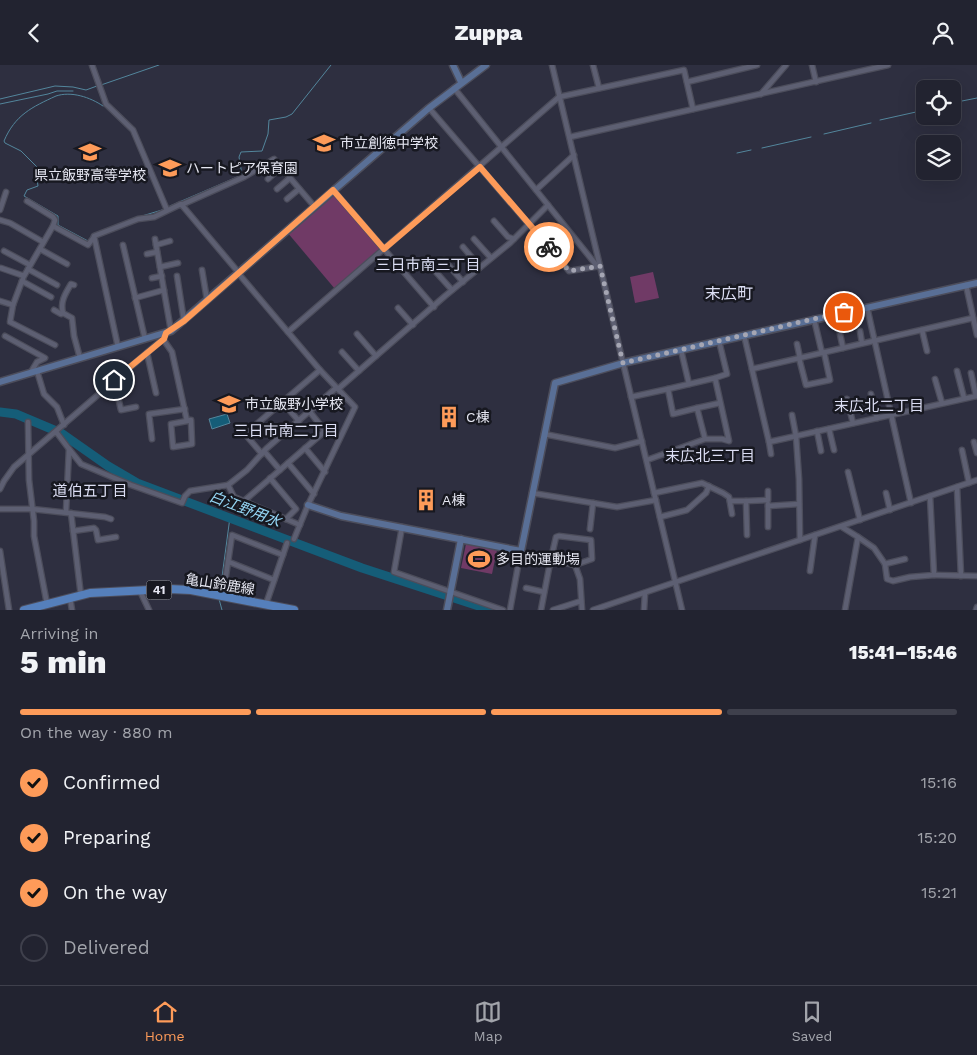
<!DOCTYPE html>
<html lang="en">
<head>
<meta charset="utf-8">
<style>
	:root { --surface:#222330; --page:#2a2b38; --text:#f1f3f6; --muted:#a2a4ab; --line:#3f404c; --accent:#fe9b59 }
	body { margin:0; font-family:"Work Sans","Noto Sans JP",sans-serif; background:var(--page); color:var(--text); height:100vh; display:flex; flex-direction:column; font-size:19px; white-space:nowrap }
	* { box-sizing:border-box; margin:0 }
	p { font-size:16px; color:var(--muted) }
	.icon { flex:none; width:28px; height:28px; fill:none; stroke:currentColor; stroke-width:2; stroke-linecap:round; stroke-linejoin:round }
	.map { position:relative; height:545px; overflow:hidden }
	.sheet { display:flex; flex-direction:column; background:var(--surface); flex:1 }
	.sheet>* { flex:none }
	.controls { position:absolute; left:916px; top:15px; display:grid; gap:10px }
	.controls a { display:grid; place-items:center; width:45px; height:45px; border-radius:8px; background:var(--surface); box-shadow:0 5px 20px #0002,0 0 0 1px var(--line); font-size:25px }
	.pin { position:absolute; display:grid; place-items:center; width:42px; height:42px; color:#fff; margin:-21px; border:2px solid #fff; border-radius:50%; box-shadow:0 1px 5px #0007 }
	.courier { position:absolute; display:grid; place-items:center; width:50px; height:50px; margin:-25px; border:4px solid #fe9b59; border-radius:50%; background:#fff; color:#222; box-shadow:0 1px 6px #0007 }
	.headline em { font-style:normal; font-weight:800 }
	.headline div { display:flex; flex-direction:column-reverse }
	.headline { display:flex; align-items:center; justify-content:space-between; height:85px; padding:0 20px }
	h1 { font-size:32px; font-weight:800; line-height:38px }
	.bar { display:grid; grid-template-columns:repeat(4,1fr); gap:8px 5px; align-content:center; height:60px; padding:0 20px }
	.bar i { height:6px; border-radius:4px; background:var(--line) }
	.bar .selected { background:var(--accent) }
	.bar p { grid-column:span 4 }
	ol { padding:0 20px; list-style:none }
	li { display:flex; align-items:center; gap:15px; height:55px }
	li p { margin-inline-start:auto }
	li .icon { padding:5px; border-radius:50%; background:var(--accent); color:#111; stroke-width:4 }
	li:last-child { color:var(--muted) }
	li i { width:28px; height:28px; border:2px solid var(--line); border-radius:50% }
	header { display:flex; justify-content:space-between; align-items:center; height:65px; padding:0 20px; background:var(--surface); font-size:22px; font-weight:800 }
	.tab-bar { display:flex; justify-content:space-around; align-items:center; height:70px; border-top:1px solid var(--line); background:var(--surface); font-size:14px; color:var(--muted) }
	.tab-bar a { display:grid; justify-items:center; gap:2px }
	.tab-bar .selected { color:var(--accent) }
	.map>svg:first-child { display:block }
	.green { fill:#703a66 }
	.water { fill:#155d78; stroke:#53869c }
	.lines { fill:none; stroke-linecap:round; stroke-linejoin:round }
	.stream { stroke:#53869c; stroke-width:1 }
	.river { stroke:#155d78; stroke-width:9 }
	.street-casing { stroke:#4c4d5b; stroke-width:7 }
	.secondary-casing { stroke:#4c4d5b; stroke-width:9 }
	.primary-casing { stroke:#4c4d5b; stroke-width:10 }
	.street { stroke:#5d5f72; stroke-width:4.5 }
	.secondary { stroke:#596f96; stroke-width:6 }
	.primary { stroke:#557fbb; stroke-width:8 }
	.done { stroke:#a5a6b3; stroke-width:5; stroke-dasharray:0 9 }
	.route { stroke:#fe9b59; stroke-width:6 }
	.labels { text-anchor:middle; stroke-width:5; stroke-linejoin:round; paint-order:stroke }
	.shield { fill:#171820; stroke:#a7a8b2; stroke-width:1 }
	.shield-label { font-size:12px; font-weight:bold; fill:#e5e6f1 }
	.poi-label { font-size:14px; fill:#e5e6f1; stroke:#171820; text-anchor:start }
	.street-label { font-size:14px; fill:#e5e6f1; stroke:#171820 }
	.neighbourhood-label { font-size:15px; fill:#dcdef4; stroke:#171820 }
	.water-label { font-size:15px; font-style:italic; fill:#95d6f5; stroke:#171820 }
	.quarter-label { font-size:16px; fill:#dcdef4; stroke:#171820 }
</style>
</head>
<body>
<header><svg class="icon" aria-label="back" viewBox="0 0 24 24"><path d="M15 5l-7 7 7 7"/></svg>Zuppa<svg class="icon" aria-label="person" viewBox="0 0 24 24"><circle cx="12" cy="8" r="4"/><path d="M4 21q1-7 8-7t8 7"/></svg></header>
<div class="map">
<svg width="977" height="545" viewBox="0 0 977 545">
	<rect width="100%" height="100%" fill="#2e2f40"/>
	<g class="green">
		<polygon points="333,127 382,184 335,224 287,167"/>
		<polygon points="653,207 659,233 635,238 630,212"/>
		<polygon points="466,479 497,485 492,509 461,503"/>
	</g>
	<polygon class="water" points="227,349 230,358 212,364 209,354"/>
	<g class="lines">
		<g class="stream">
			<polyline points="101,20 159,0"/>
			<polyline points="0,34 55,21 73,22 86,25 97,21"/>
			<polyline points="952,38 977,33"/>
			<polyline points="0,39 48,29 57,26 73,26"/>
			<path d="M103 41C90 32 71 26 56 31 32 42 15 50 4 76L5 78 21 86 37 102 38 104 36 108 38 121 27 125 24 131 58 151V160L88 176 93 169 117 160"/>
			<polyline points="880,55 925,45"/>
			<polyline points="824,69 871,58"/>
			<polyline points="762,83 811,72"/>
			<polyline points="737,88 751,85"/>
			<polyline points="170,141 242,110 239,92 241,87 262,86 268,69 269,55 286,52 292,49 331,0"/>
			<polyline points="142,151 162,145"/>
			<polyline points="220,527 230,452"/>
			<polyline points="219,534 222,545"/>
		</g>
		<polyline class="river" points="0,347 16,349 61,368 108,401 137,418 362,503 491,545"/>
		<g class="street-casing">
			<g id="street">
				<polyline points="92,0 106,39 133,65 167,145"/>
				<polyline points="552,0 682,545"/>
				<polyline points="593,0 599,23"/>
				<polyline points="812,0 816,17"/>
				<polyline points="687,17 757,0"/>
				<polyline points="454,23 597,201"/>
				<polyline points="761,29 786,0"/>
				<polyline points="429,43 569,206 600,201"/>
				<polyline points="570,72 888,0"/>
				<polyline points="268,114 281,102"/>
				<polyline points="277,124 290,113"/>
				<polyline points="333,125 434,242"/>
				<polyline points="536,125 574,90"/>
				<polyline points="287,134 299,124"/>
				<polyline points="27,136 53,152 55,155 53,161 88,180 94,172"/>
				<polyline points="181,140 244,112 274,94 314,141"/>
				<polyline points="0,145 6,127"/>
				<polyline points="0,155 10,158 43,177"/>
				<polyline points="494,156 508,172 514,174"/>
				<polyline points="155,174 171,266"/>
				<polyline points="474,174 491,193"/>
				<polyline points="123,180 145,274"/>
				<polyline points="156,180 170,176"/>
				<polyline points="463,182 480,202"/>
				<polyline points="40,184 67,199"/>
				<polyline points="4,186 30,200"/>
				<polyline points="147,189 157,187"/>
				<polyline points="444,195 463,217"/>
				<polyline points="160,202 178,198"/>
				<polyline points="1,203 24,211 53,161"/>
				<polyline points="28,204 57,220"/>
				<polyline points="202,205 207,235"/>
				<polyline points="435,206 452,225"/>
				<polyline points="238,208 320,305 355,342 308,440 294,474"/>
				<polyline points="177,211 184,256"/>
				<polyline points="152,213 162,211"/>
				<polyline points="23,214 22,216 51,232"/>
				<polyline points="22,216 13,240 10,257 55,280"/>
				<path d="M74 220 71 219C65 229 60 237 63 248L72 253 74 271 80 293"/>
				<polyline points="966,220 977,270"/>
				<polyline points="135,233 164,225"/>
				<polyline points="0,236 13,240"/>
				<polyline points="867,242 911,438"/>
				<polyline points="398,243 413,260"/>
				<polyline points="54,245 61,249 63,248"/>
				<polyline points="814,254 822,288"/>
				<polyline points="922,265 927,286"/>
				<polyline points="860,266 862,278"/>
				<polyline points="288,267 559,32 684,5 693,44"/>
				<polyline points="357,269 376,291"/>
				<polyline points="840,269 843,283"/>
				<polyline points="744,270 769,377 977,331"/>
				<polyline points="5,271 45,293 37,297 31,307"/>
				<polyline points="163,274 172,287 187,356 171,359 173,382 192,379 191,355 187,356"/>
				<polyline points="797,279 800,293"/>
				<polyline points="118,282 94,171 138,154 154,152 181,139 239,208"/>
				<polyline points="681,285 689,319"/>
				<polyline points="342,287 359,306"/>
				<polyline points="147,288 156,328"/>
				<polyline points="799,293 806,320 830,315 824,287"/>
				<polyline points="752,304 973,253"/>
				<polyline points="37,306 44,329 57,342 64,360"/>
				<polyline points="957,306 964,333"/>
				<polyline points="971,308 976,331"/>
				<polyline points="715,313 727,309 719,276"/>
				<polyline points="935,314 942,338"/>
				<polyline points="114,315 121,345 136,342"/>
				<polyline points="338,324 445,231 510,178 548,140"/>
				<polyline points="871,329 877,353"/>
				<polyline points="631,332 668,324"/>
				<polyline points="847,334 853,358"/>
				<polyline points="282,337 299,356"/>
				<polyline points="697,343 720,338"/>
				<polyline points="792,350 796,371"/>
				<polyline points="28,357 29,415 34,456 34,471 47,539"/>
				<polyline points="829,364 834,385"/>
				<polyline points="817,366 821,386"/>
				<polyline points="54,368 57,368 69,384 66,447"/>
				<polyline points="544,369 615,383 642,376"/>
				<polyline points="796,371 799,414 800,475"/>
				<polyline points="152,374 149,349 185,344"/>
				<polyline points="769,377 771,389"/>
				<polyline points="974,377 977,388"/>
				<polyline points="305,383 325,407"/>
				<polyline points="69,384 81,399 131,420 182,438 185,431 190,426 228,420"/>
				<polyline points="962,385 969,418"/>
				<polyline points="264,386 280,405"/>
				<polyline points="262,389 245,369 320,305"/>
				<polyline points="647,395 705,374 722,374 729,376 715,313 668,324 673,349 697,343 705,374"/>
				<polyline points="288,398 314,429"/>
				<polyline points="848,407 860,455"/>
				<polyline points="270,413 296,444 286,454"/>
				<polyline points="957,422 961,511"/>
				<polyline points="0,424 4,416 14,402 163,274 166,268"/>
				<polyline points="532,428 617,442 656,435"/>
				<polyline points="654,428 702,418 723,428 729,432 732,449"/>
				<polyline points="886,428 890,445"/>
				<polyline points="244,436 325,366 310,347"/>
				<polyline points="730,436 746,436 747,470"/>
				<polyline points="746,436 768,435 768,426"/>
				<polyline points="768,439 768,462"/>
				<polyline points="768,441 799,439"/>
				<polyline points="0,444 32,444 105,452 111,454"/>
				<polyline points="71,448 81,531"/>
				<polyline points="660,452 687,445 706,428 709,421"/>
				<polyline points="300,460 234,432 228,420 247,405 266,384 336,323"/>
				<polyline points="402,462 394,507 503,545"/>
				<polyline points="842,462 858,472 845,545"/>
				<polyline points="590,464 593,438"/>
				<polyline points="73,466 94,463 96,465 98,475 116,472"/>
				<polyline points="858,472 874,483 885,499 905,494"/>
				<polyline points="0,486 9,545"/>
				<polyline points="520,492 550,498 556,472 559,471 591,475 592,494 575,500 551,495"/>
				<polyline points="229,497 274,515"/>
				<polyline points="885,499 887,514 893,516 910,512 934,510 930,431"/>
				<polyline points="575,500 580,514 582,545"/>
				<polyline points="810,506 815,470"/>
				<polyline points="934,510 977,511"/>
				<polyline points="526,523 544,527"/>
				<polyline points="140,526 149,545"/>
				<polyline points="223,531 232,470 283,490"/>
				<polyline points="70,533 72,545"/>
				<polyline points="266,539 287,478"/>
				<polyline points="510,545 520,490"/>
				<polyline points="541,545 550,498"/>
				<polyline points="553,545 581,536"/>
				<polyline points="593,545 977,415"/>
				<polyline points="644,545 645,528"/>
				<polyline points="976,545 977,542"/>
			</g>
		</g>
		<g class="secondary-casing">
			<g id="secondary">
				<polyline points="453,0 461,17"/>
				<polyline points="0,317 171,266 429,43 486,0"/>
				<polyline points="308,440 341,451 521,486 555,318 627,297 977,218"/>
				<polyline points="447,545 461,474"/>
			</g>
		</g>
		<g class="primary-casing">
			<polyline id="primary" points="24,545 90,528 169,524 191,525 294,545"/>
		</g>
		<use href="#street" class="street"/>
		<use href="#secondary" class="secondary"/>
		<use href="#primary" class="primary"/>
	</g>
	<g class="lines">
		<polyline class="done" points="549,182 569,206 600,201 623,298 844,247"/>
		<polyline class="route" points="114,315 164,274 166,268 184,256 333,125 384,184 480,102 549,182"/>
	</g>
	<defs>
		<g id="school-bare" transform="scale(1.725)"><path d="M0-5L7-2L0 1L-7-2ZM-4 1L0 2.5L4 1V4Q0 6-4 4Z" fill="#fe9b59" stroke="#171820" stroke-width="2.5" paint-order="stroke"/></g>
		<g id="building-bare" transform="scale(1.725)"><path d="M-4-6H4V6H1V3H-1V6H-4ZM-2.5-4.3h1.7v1.8h-1.7ZM.8-4.3h1.7v1.8H.8ZM-2.5-1h1.7V.8h-1.7ZM.8-1h1.7V.8H.8Z" fill="#fe9b59" stroke="#171820" stroke-width="2.5" paint-order="stroke"/></g>
		<g id="stadium-bare" transform="scale(1.725)"><path d="M0-5a6.5 5 0 1 0 0 10a6.5 5 0 1 0 0-10ZM-3.5-1.8h7v3.6h-7Z" fill="#fe9b59" stroke="#171820" stroke-width="2.5" paint-order="stroke"/></g>
	</defs>
	<g fill-rule="evenodd">
		<use href="#school-bare" x="324" y="78"/>
		<use href="#school-bare" x="90" y="87"/>
		<use href="#school-bare" x="170" y="103"/>
		<use href="#school-bare" x="229" y="339"/>
		<use href="#building-bare" x="449" y="352"/>
		<use href="#building-bare" x="426" y="435"/>
		<use href="#stadium-bare" x="479" y="494"/>
	</g>
	<g class="labels">
		<rect class="shield" x="146.5" y="515.5" width="25" height="19" rx="4"/>
		<g class="shield-label">
			<text x="159" y="529">41</text>
		</g>
		<g class="poi-label">
			<text x="340" y="83">市立創徳中学校</text>
			<text x="186" y="108">ハートピア保育園</text>
			<text x="90" y="115" text-anchor="middle">県立飯野高等学校</text>
			<text x="245" y="344">市立飯野小学校</text>
			<text x="466" y="357">C棟</text>
			<text x="442" y="440">A棟</text>
			<text x="496" y="499">多目的運動場</text>
		</g>
		<g class="street-label">
			<text transform="translate(220 519) rotate(9)" y="5">亀山鈴鹿線</text>
		</g>
		<g class="neighbourhood-label">
			<text x="428" y="205">三日市南三丁目</text>
			<text x="879" y="346">末広北二丁目</text>
			<text x="286" y="371">三日市南二丁目</text>
			<text x="710" y="396">末広北三丁目</text>
			<text x="90" y="431">道伯五丁目</text>
		</g>
		<g class="water-label">
			<text transform="translate(245 444) rotate(21)" y="5">白江野用水</text>
		</g>
		<g class="quarter-label">
			<text x="729" y="234">末広町</text>
		</g>
	</g>
</svg>
<div class="controls">
<a><svg class="icon" aria-label="locate" viewBox="0 0 24 24"><circle cx="12" cy="12" r="6"/><path d="M12 2v4M12 18v4M2 12h4M18 12h4"/></svg></a>
<a><svg class="icon" aria-label="layers" viewBox="0 0 24 24"><path d="M12 4l9 5-9 5-9-5zM3 14l9 5 9-5"/></svg></a>
</div>
<div class="pin" style="left:844px;top:247px;background:#ea580c"><svg class="icon" aria-label="bag" viewBox="0 0 24 24"><path d="M5 8h14l-1 12H6zM9 8a3 3 0 0 1 6 0"/></svg></div>
<div class="pin" style="left:114px;top:315px;background:#1f2937"><svg class="icon" aria-label="home" viewBox="0 0 24 24"><path d="M3 11l9-7 9 7M6 9v11h12V9"/></svg></div>
<div class="courier" style="left:549px;top:182px"><svg class="icon" aria-label="bike" viewBox="0 0 24 24"><circle cx="6" cy="16" r="4"/><circle cx="18" cy="16" r="4"/><path d="M6 16l4-8h5l3 8M10 8l3 8H6M13 5h3"/></svg></div>
</div>
<section class="sheet">
<div class="headline"><div><h1>5 min</h1><p>Arriving in</p></div><em>15:41–15:46</em></div>
<div class="bar"><i class="selected"></i><i class="selected"></i><i class="selected"></i><i></i><p>On the way · 880 m</p></div>
<ol>
<li><svg class="icon" aria-label="check" viewBox="0 0 24 24"><path d="M5 12l5 5 9-10"/></svg>Confirmed<p>15:16</p></li>
<li><svg class="icon" aria-label="check" viewBox="0 0 24 24"><path d="M5 12l5 5 9-10"/></svg>Preparing<p>15:20</p></li>
<li><svg class="icon" aria-label="check" viewBox="0 0 24 24"><path d="M5 12l5 5 9-10"/></svg>On the way<p>15:21</p></li>
<li><i></i>Delivered</li>
</ol>
</section>
<nav class="tab-bar">
<a class="selected"><svg class="icon" aria-label="home" viewBox="0 0 24 24"><path d="M3 11l9-7 9 7M6 9v11h12V9"/></svg>Home</a>
<a><svg class="icon" aria-label="map" viewBox="0 0 24 24"><path d="M3 6l6-2 6 2 6-2v14l-6 2-6-2-6 2zM9 4v14M15 6v14"/></svg>Map</a>
<a><svg class="icon" aria-label="saved" viewBox="0 0 24 24"><path d="M7 4h10v16l-5-4-5 4z"/></svg>Saved</a>
</nav>
</body>
</html>
